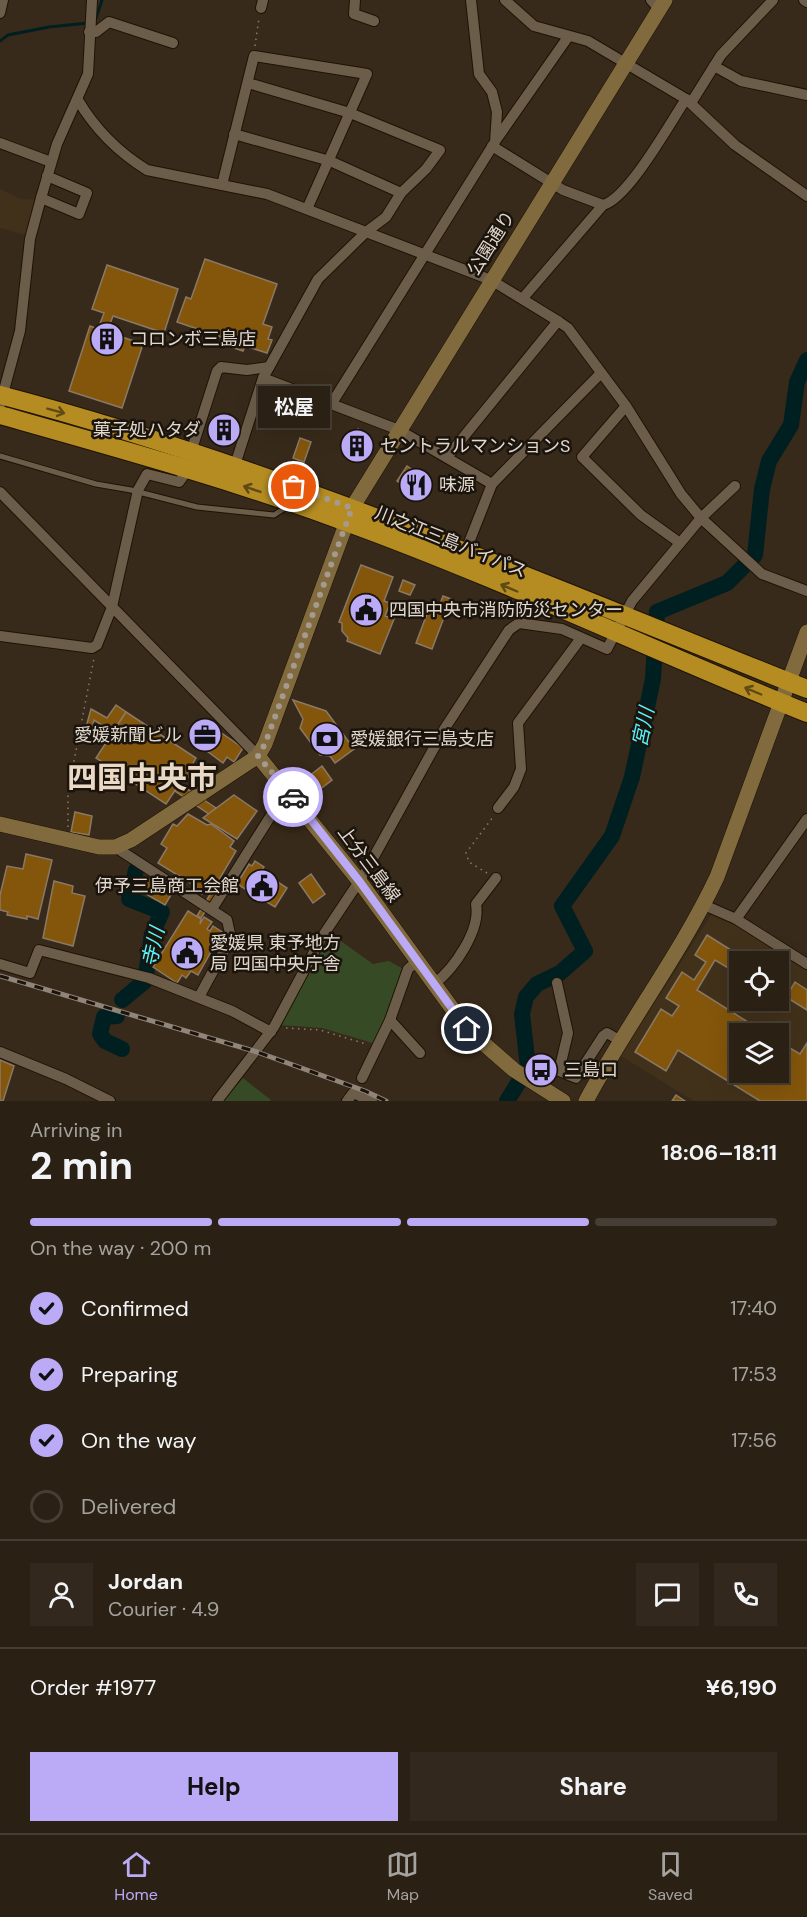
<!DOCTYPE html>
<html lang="en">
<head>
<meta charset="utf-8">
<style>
	:root { --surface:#2a2014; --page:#32281d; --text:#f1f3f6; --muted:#a5a3a0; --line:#463e34; --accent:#bbaaf6 }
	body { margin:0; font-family:"DM Sans","Noto Sans JP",sans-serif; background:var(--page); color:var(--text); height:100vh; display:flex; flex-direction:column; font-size:22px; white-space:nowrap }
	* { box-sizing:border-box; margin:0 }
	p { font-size:20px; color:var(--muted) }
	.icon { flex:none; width:33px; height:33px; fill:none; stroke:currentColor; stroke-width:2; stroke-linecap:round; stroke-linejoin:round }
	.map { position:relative; height:1101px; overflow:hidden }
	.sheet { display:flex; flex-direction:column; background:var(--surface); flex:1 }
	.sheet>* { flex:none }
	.fabs { position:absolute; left:729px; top:951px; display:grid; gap:12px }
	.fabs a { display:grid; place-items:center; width:60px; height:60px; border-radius:0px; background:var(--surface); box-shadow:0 6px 24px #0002,0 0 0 2px var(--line); font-size:30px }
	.pin { position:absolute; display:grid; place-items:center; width:51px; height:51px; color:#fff; margin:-26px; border:3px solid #fff; border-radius:50%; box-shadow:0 2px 6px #0007 }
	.courier { position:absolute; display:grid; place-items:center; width:60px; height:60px; margin:-30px; border:4px solid #bbaaf6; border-radius:50%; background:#fff; color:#222; box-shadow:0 2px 8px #0007 }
	.bubble { position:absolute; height:42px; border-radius:0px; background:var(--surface); box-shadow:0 6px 24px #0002,0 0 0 2px var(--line); font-size:20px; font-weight:700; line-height:42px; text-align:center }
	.overview em { font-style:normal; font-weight:700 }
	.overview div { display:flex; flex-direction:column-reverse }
	.overview { display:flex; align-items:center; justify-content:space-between; height:102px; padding:0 30px }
	h1 { font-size:39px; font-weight:700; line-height:45px }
	.bar { display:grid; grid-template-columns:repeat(4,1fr); gap:9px 6px; align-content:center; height:72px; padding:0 30px }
	.bar i { height:8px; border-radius:4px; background:var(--line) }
	.bar .on { background:var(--accent) }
	.bar p { grid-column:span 4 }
	.line { display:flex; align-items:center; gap:15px; padding:0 30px; border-top:2px solid var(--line) }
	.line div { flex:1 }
	.round { display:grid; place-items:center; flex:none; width:63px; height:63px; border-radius:0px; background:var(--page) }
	ol { padding:0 30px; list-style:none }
	li { display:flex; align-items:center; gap:18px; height:66px }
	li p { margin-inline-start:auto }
	li .icon { padding:6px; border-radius:50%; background:var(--accent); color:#111; stroke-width:4 }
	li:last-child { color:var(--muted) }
	li i { width:33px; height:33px; border:3px solid var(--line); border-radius:50% }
	.button { display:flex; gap:12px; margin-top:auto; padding:12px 30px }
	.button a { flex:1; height:69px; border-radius:0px; background:var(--accent); color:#111; font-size:24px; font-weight:700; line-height:69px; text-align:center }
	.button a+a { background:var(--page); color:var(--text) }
	.tab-bar { display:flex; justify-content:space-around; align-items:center; height:84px; border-top:2px solid var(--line); background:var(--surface); font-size:16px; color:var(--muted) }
	.tab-bar a { display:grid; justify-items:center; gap:3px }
	.tab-bar .on { color:var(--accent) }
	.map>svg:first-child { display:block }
	.built { fill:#42311a; fill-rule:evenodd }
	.green { fill:#374a26 }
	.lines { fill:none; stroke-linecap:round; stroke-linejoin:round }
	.stream { stroke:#001f21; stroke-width:3 }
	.river { stroke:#001f21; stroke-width:16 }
	.building { fill:#84560b; stroke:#897966; stroke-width:1.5 }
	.lane-casing { stroke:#1f1304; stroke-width:7 }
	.street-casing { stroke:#1f1304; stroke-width:12 }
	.secondary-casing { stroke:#1f1304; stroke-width:16 }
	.highway-casing { stroke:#1f1304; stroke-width:20 }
	.path { stroke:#877c6f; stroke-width:1.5; stroke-dasharray:1.5 4.5; stroke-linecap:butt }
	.lane { stroke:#6b5d4a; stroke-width:5 }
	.street { stroke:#6b5d4a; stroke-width:10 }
	.secondary { stroke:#816b3e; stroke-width:15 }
	.highway { stroke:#b48c22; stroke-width:18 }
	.rail-casing { stroke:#918579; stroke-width:5 }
	.rail { stroke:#1a140d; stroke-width:3; stroke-dasharray:9; stroke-linecap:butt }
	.oneway { stroke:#5f4a16 }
	.done { stroke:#a59a8e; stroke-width:6; stroke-dasharray:0 10.8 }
	.route { stroke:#bbaaf6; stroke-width:8 }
	.labels { text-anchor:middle; stroke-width:5; stroke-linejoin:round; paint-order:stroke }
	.street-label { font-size:18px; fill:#e0d7cd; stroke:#1a140d }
	.poi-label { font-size:18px; fill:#e0d7cd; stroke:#1a140d; text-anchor:start }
	.water-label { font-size:20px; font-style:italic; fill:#53f3fc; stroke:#1a140d }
	.town-label { font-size:30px; font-weight:bold; fill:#ead9c4; stroke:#1a140d }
</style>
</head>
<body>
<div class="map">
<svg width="807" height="1101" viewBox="0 0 807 1101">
	<rect width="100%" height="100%" fill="#382a1a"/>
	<g class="built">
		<polygon points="0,189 20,199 37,200 26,235 0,228"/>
		<path d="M715 909 807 970V1101H694L621 1056ZM740 962H778V1000H740ZM740 1034H778V1072H740Z"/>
	</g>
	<g class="green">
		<polygon points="328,932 373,964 389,961 405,970 376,1044 322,1028 279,1025"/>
		<polygon points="243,1078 271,1100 270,1101 223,1101"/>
	</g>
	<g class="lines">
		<g class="stream">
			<polyline points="96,18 102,0"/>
			<polyline points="0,41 8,35 49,27 88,23"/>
		</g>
		<g class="river">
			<polyline points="122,1000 145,981 152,934 162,912 129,899 136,870"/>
			<polyline points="117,1016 104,1017 100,1034 105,1041 122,1049"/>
			<polyline points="507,1101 528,1067 522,1014 526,997 537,984 560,973 585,951 562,906 612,836 632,777 653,679 657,612 727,583 755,555 762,489 769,461 791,425 797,382 807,360"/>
		</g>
	</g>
	<g class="building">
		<polygon points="205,259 277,284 263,324 272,327 268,339 272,340 267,353 245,346 243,351 222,344 224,338 177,322 186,297 191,299"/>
		<polygon points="107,265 178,289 164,333 113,316 107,332 143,344 122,408 69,391 90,326 98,329 104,313 92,309"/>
		<polygon points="219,421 233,425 229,438 215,434"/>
		<polygon points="358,429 369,436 359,462 345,457 354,431 357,432"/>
		<polygon points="300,438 311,442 304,462 293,458"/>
		<polygon points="407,466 431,482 424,498 397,481"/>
		<polygon points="361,565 393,577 384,601 390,603 385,616 394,619 380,654 347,641 348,638 342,631 342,623 339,622"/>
		<polygon points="403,580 415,585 410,595 399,591"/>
		<polygon points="443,596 451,599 432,649 416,643 430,606 438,609"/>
		<polygon points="293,700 326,711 354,749 335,763 330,756 320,755 300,728 303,719"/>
		<polygon points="116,705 126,712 113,732 94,720 88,743 82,742 91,709 107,718"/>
		<polygon points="126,712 196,758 188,772 191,774 187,779 184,777 166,804 96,758"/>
		<polygon points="207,719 219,728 203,750 191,742"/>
		<polygon points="220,732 243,748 234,762 227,757 223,763 207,751"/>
		<polygon points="322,766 332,780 314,794 304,780"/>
		<polygon points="180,784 216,808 209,814 175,791"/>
		<polygon points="234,795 257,811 237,839 203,818"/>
		<polygon points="75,812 92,816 89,835 71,832"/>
		<polygon points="188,814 207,825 211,824 234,841 230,847 236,851 210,895 204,891 202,894 195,890 197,887 158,863 167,848 161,844 173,824 177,826"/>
		<polygon points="26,854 52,860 38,919 27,916 27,919 7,915 8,912 0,910 0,895 7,866 23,869"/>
		<polygon points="255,861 264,867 261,871 287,888 275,907 237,884 249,864 252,866"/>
		<polygon points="311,874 325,894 313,903 299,883"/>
		<polygon points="148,879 172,893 165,905 141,891"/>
		<polygon points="54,881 73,886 72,893 85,896 73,946 43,938"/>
		<polygon points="217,883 221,886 201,918 197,916"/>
		<polygon points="188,911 201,919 200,924 204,917 212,922 207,929 210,931 213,926 222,932 198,975 191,971 186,978 182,975 177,983 153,967"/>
		<polygon points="707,935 750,962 740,962 740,975 715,960 697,990 767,1034 740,1034 740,1072 778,1072 778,1041 800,1054 807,1043 807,1101 760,1101 678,1050 666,1071 635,1052 661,1009 672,1016 679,1006 666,998 682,972 694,980 706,962 695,955"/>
		<polygon points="778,979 784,983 778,992"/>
		<polygon points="795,982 807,990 807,1010 786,997"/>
		<polygon points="0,1060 14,1066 3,1101 0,1101"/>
		<polygon points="676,1095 685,1101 672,1101"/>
	</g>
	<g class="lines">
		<g class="lane-casing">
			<polyline id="lane" points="0,456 96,484 131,490 197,507 274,515 288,506"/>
		</g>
		<g class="street-casing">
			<g id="street">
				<polyline points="355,0 354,14 374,21"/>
				<polyline points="505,0 534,26 588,41 686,99 735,145 807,196"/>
				<polyline points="651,0 659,9"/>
				<polyline points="804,0 807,2"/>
				<polyline points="261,8 263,0"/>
				<polyline points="0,13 3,0"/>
				<polyline points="89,32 96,32 109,22 173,43"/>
				<polyline points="714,66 741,81 807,95"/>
				<path d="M78 100C95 129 118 152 147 170L267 194 491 280 558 321 568 328 626 406 681 494 701 518 762 574 807 591"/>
				<polyline points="691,103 721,55 773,0"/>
				<polyline points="234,134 330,161 401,193"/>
				<polyline points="496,140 568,37"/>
				<polyline points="0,143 51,162"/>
				<polyline points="492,146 563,190 603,205"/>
				<polyline points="222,185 254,56 367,74 307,209"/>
				<polyline points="41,198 79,214 87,193 47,176"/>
				<path d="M523 298 603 205C628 199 670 123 686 99"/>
				<polyline points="263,378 399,430 492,484"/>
				<polyline points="332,403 495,142 497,112 492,92 479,74 471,0"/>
				<polyline points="0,405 20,331 30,239 41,198 57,144 88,74 92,0"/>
				<polyline points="626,406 582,457 641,515 680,543"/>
				<polyline points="191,452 217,371 221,367 247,370 269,367"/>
				<polyline points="448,456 558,321"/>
				<polyline points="235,465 263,378 318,279 366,232 386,217 401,193 426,169 440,150 350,113 248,83"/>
				<polyline points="0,492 258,756"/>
				<polyline points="466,550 492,484 601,373"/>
				<polyline points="0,636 92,648 97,645 112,607 138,490 147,474 179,482 189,468"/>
				<polyline points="498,808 514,787 521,769 518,723 581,638"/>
				<polyline points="115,847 227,920 231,938 199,997"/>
				<polyline points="704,905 736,919 807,964"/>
				<polyline points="212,909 287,790"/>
				<polyline points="736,919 807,819"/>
				<polyline points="0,964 30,973 39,950 149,978 232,1011 271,1032"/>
				<polyline points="557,983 568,1033 559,1071 576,1078 603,1036 607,1033 619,1040"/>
				<path d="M434 984C454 969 481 930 476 904L496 878"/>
				<polyline points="390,1020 420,1053"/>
				<polyline points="0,1052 66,1079 110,1101"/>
				<polyline points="362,1078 390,1020 408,969 417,961"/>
				<polyline points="217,1101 274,1027 322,937 366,871 445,728 509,630 519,623 562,629 607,649 632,601 701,518 735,486"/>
				<polyline points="347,1101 353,1093 372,1101"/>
			</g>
		</g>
		<g class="secondary-casing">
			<g id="secondary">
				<polyline points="258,756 360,882 467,1029 514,1070 563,1101"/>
				<polyline points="0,824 99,847 115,847 131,840 258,756 265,744 352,508 665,0"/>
				<path d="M586 1101C627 1024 680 955 717 877L807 632"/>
			</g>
		</g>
		<g class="highway-casing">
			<g id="highway">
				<path d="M0 395C278 468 541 583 807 689"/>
				<path d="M0 415C117 448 233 480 346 522 503 579 653 651 807 713"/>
			</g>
		</g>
		<g class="path">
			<polyline points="255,46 259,18"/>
			<polyline points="68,827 68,792 94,658"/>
			<polyline points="487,873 469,862 466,853 493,817"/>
			<polyline points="286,1028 320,1030 366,1044"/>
		</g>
		<use href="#lane" class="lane"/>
		<use href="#street" class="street"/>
		<use href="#secondary" class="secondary"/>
		<use href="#highway" class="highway"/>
		<g class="rail-casing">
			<polyline id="rail" points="0,976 257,1052 365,1091 386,1101"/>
		</g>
		<use href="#rail" class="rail"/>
	</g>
	<defs><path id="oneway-shaft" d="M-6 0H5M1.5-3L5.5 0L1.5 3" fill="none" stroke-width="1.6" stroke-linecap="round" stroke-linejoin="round" transform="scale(1.5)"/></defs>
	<g class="oneway">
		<use href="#oneway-shaft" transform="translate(56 411) rotate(15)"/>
		<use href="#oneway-shaft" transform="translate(252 489) rotate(-161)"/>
		<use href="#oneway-shaft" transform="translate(509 588) rotate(-157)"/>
		<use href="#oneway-shaft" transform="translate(753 691) rotate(-157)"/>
	</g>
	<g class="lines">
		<polyline class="done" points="293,797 258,756 265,744 352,508 294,487"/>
		<polyline class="route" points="293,797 360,882 467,1029"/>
	</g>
	<defs>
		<g id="building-disc" transform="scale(1.725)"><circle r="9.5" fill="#bbaaf6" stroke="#1a140d"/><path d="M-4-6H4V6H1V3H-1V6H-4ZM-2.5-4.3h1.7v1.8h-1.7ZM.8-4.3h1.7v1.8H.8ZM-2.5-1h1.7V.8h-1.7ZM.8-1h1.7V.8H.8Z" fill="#111"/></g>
		<g id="restaurant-disc" transform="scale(1.725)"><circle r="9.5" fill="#bbaaf6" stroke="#1a140d"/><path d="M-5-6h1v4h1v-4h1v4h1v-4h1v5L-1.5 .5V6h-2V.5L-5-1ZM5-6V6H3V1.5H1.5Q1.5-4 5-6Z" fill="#111"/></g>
		<g id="civic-disc" transform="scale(1.725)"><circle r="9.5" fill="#bbaaf6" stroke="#1a140d"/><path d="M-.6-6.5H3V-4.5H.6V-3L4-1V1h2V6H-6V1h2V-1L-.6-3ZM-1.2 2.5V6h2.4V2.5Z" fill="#111"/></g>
		<g id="office-disc" transform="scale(1.725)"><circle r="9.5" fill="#bbaaf6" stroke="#1a140d"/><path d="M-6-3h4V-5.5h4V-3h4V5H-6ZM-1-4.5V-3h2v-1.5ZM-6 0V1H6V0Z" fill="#111"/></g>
		<g id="bank-disc" transform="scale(1.725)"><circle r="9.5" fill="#bbaaf6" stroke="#1a140d"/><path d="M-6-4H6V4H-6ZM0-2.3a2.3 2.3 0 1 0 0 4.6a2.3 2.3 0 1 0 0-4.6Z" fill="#111"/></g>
		<g id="bus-disc" transform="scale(1.725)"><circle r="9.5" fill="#bbaaf6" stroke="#1a140d"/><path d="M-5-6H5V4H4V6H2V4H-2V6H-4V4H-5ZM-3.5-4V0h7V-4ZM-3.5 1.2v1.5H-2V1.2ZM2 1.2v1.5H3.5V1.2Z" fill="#111"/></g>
	</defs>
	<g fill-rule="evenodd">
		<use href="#building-disc" x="107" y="339"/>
		<use href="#building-disc" x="224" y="430"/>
		<use href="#building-disc" x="357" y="446"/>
		<use href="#restaurant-disc" x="416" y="485"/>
		<use href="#civic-disc" x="366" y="610"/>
		<use href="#office-disc" x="205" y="735"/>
		<use href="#bank-disc" x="327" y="739"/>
		<use href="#civic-disc" x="262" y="886"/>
		<use href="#civic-disc" x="187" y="953"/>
		<use href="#bus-disc" x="541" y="1070"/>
	</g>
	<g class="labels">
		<g class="street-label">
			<text transform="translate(491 243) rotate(-58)" y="6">公園通り</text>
			<text transform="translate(451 542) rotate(22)" y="6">川之江三島バイパス</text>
			<text transform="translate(369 864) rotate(53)" y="6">上分三島線</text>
		</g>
		<g class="poi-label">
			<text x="130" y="345">コロンボ三島店</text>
			<text x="201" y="436" text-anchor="end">菓子処ハタダ</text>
			<text x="380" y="452">セントラルマンションS</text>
			<text x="439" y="491">味源</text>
			<text x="389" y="616">四国中央市消防防災センター</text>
			<text x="182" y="741" text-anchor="end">愛媛新聞ビル</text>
			<text x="350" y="745">愛媛銀行三島支店</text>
			<text x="239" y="892" text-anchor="end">伊予三島商工会館</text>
			<text x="210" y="949">愛媛県 東予地方<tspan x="210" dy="21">局 四国中央庁舎</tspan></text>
			<text x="564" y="1076">三島口</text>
		</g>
		<g class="water-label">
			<text transform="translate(643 727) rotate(-78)" y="7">宮川</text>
			<text transform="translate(153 947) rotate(-77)" y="7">寺川</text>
		</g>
		<g class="town-label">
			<text x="142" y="788">四国中央市</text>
		</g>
	</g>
</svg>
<div class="fabs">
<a><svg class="icon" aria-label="locate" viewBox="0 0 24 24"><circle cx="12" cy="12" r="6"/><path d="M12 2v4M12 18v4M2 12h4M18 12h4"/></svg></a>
<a><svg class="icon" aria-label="layers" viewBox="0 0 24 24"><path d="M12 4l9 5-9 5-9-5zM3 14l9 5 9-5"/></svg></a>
</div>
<div class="pin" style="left:294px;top:487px;background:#ea580c"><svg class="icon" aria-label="bag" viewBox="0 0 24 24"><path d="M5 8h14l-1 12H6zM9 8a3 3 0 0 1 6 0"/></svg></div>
<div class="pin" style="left:467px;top:1029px;background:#1f2937"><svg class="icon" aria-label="home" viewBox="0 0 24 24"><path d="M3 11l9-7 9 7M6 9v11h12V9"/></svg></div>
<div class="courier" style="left:293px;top:797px"><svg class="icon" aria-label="car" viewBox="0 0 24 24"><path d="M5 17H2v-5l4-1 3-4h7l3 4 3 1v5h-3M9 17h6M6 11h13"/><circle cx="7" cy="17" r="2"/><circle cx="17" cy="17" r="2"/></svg></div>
<div class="bubble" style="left:258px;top:386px;width:72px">松屋</div>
</div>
<section class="sheet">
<div class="overview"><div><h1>2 min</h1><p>Arriving in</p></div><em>18:06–18:11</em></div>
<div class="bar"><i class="on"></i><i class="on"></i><i class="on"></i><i></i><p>On the way · 200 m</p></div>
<ol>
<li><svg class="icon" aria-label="check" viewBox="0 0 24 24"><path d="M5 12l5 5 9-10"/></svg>Confirmed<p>17:40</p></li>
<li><svg class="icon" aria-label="check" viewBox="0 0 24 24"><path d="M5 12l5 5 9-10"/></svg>Preparing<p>17:53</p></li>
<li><svg class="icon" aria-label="check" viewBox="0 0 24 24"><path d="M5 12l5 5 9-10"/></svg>On the way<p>17:56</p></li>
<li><i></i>Delivered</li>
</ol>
<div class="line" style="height:108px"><a class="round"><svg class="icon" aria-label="person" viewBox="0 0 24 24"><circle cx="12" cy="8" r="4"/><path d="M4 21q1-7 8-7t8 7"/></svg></a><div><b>Jordan</b><p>Courier · 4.9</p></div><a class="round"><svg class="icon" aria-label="chat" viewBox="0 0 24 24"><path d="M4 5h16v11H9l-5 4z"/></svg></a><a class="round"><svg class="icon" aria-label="phone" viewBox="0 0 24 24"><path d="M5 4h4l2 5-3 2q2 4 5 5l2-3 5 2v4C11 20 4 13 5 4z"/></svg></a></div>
<div class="line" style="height:78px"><div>Order #1977</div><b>¥6,190</b></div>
<div class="button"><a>Help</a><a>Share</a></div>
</section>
<nav class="tab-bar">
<a class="on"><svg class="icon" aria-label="home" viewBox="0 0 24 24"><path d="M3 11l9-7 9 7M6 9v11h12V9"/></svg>Home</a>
<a><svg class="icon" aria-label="map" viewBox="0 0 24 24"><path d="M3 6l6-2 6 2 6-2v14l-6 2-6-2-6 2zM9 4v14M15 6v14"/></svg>Map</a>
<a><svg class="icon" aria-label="saved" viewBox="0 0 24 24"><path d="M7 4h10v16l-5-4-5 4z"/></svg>Saved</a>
</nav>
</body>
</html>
